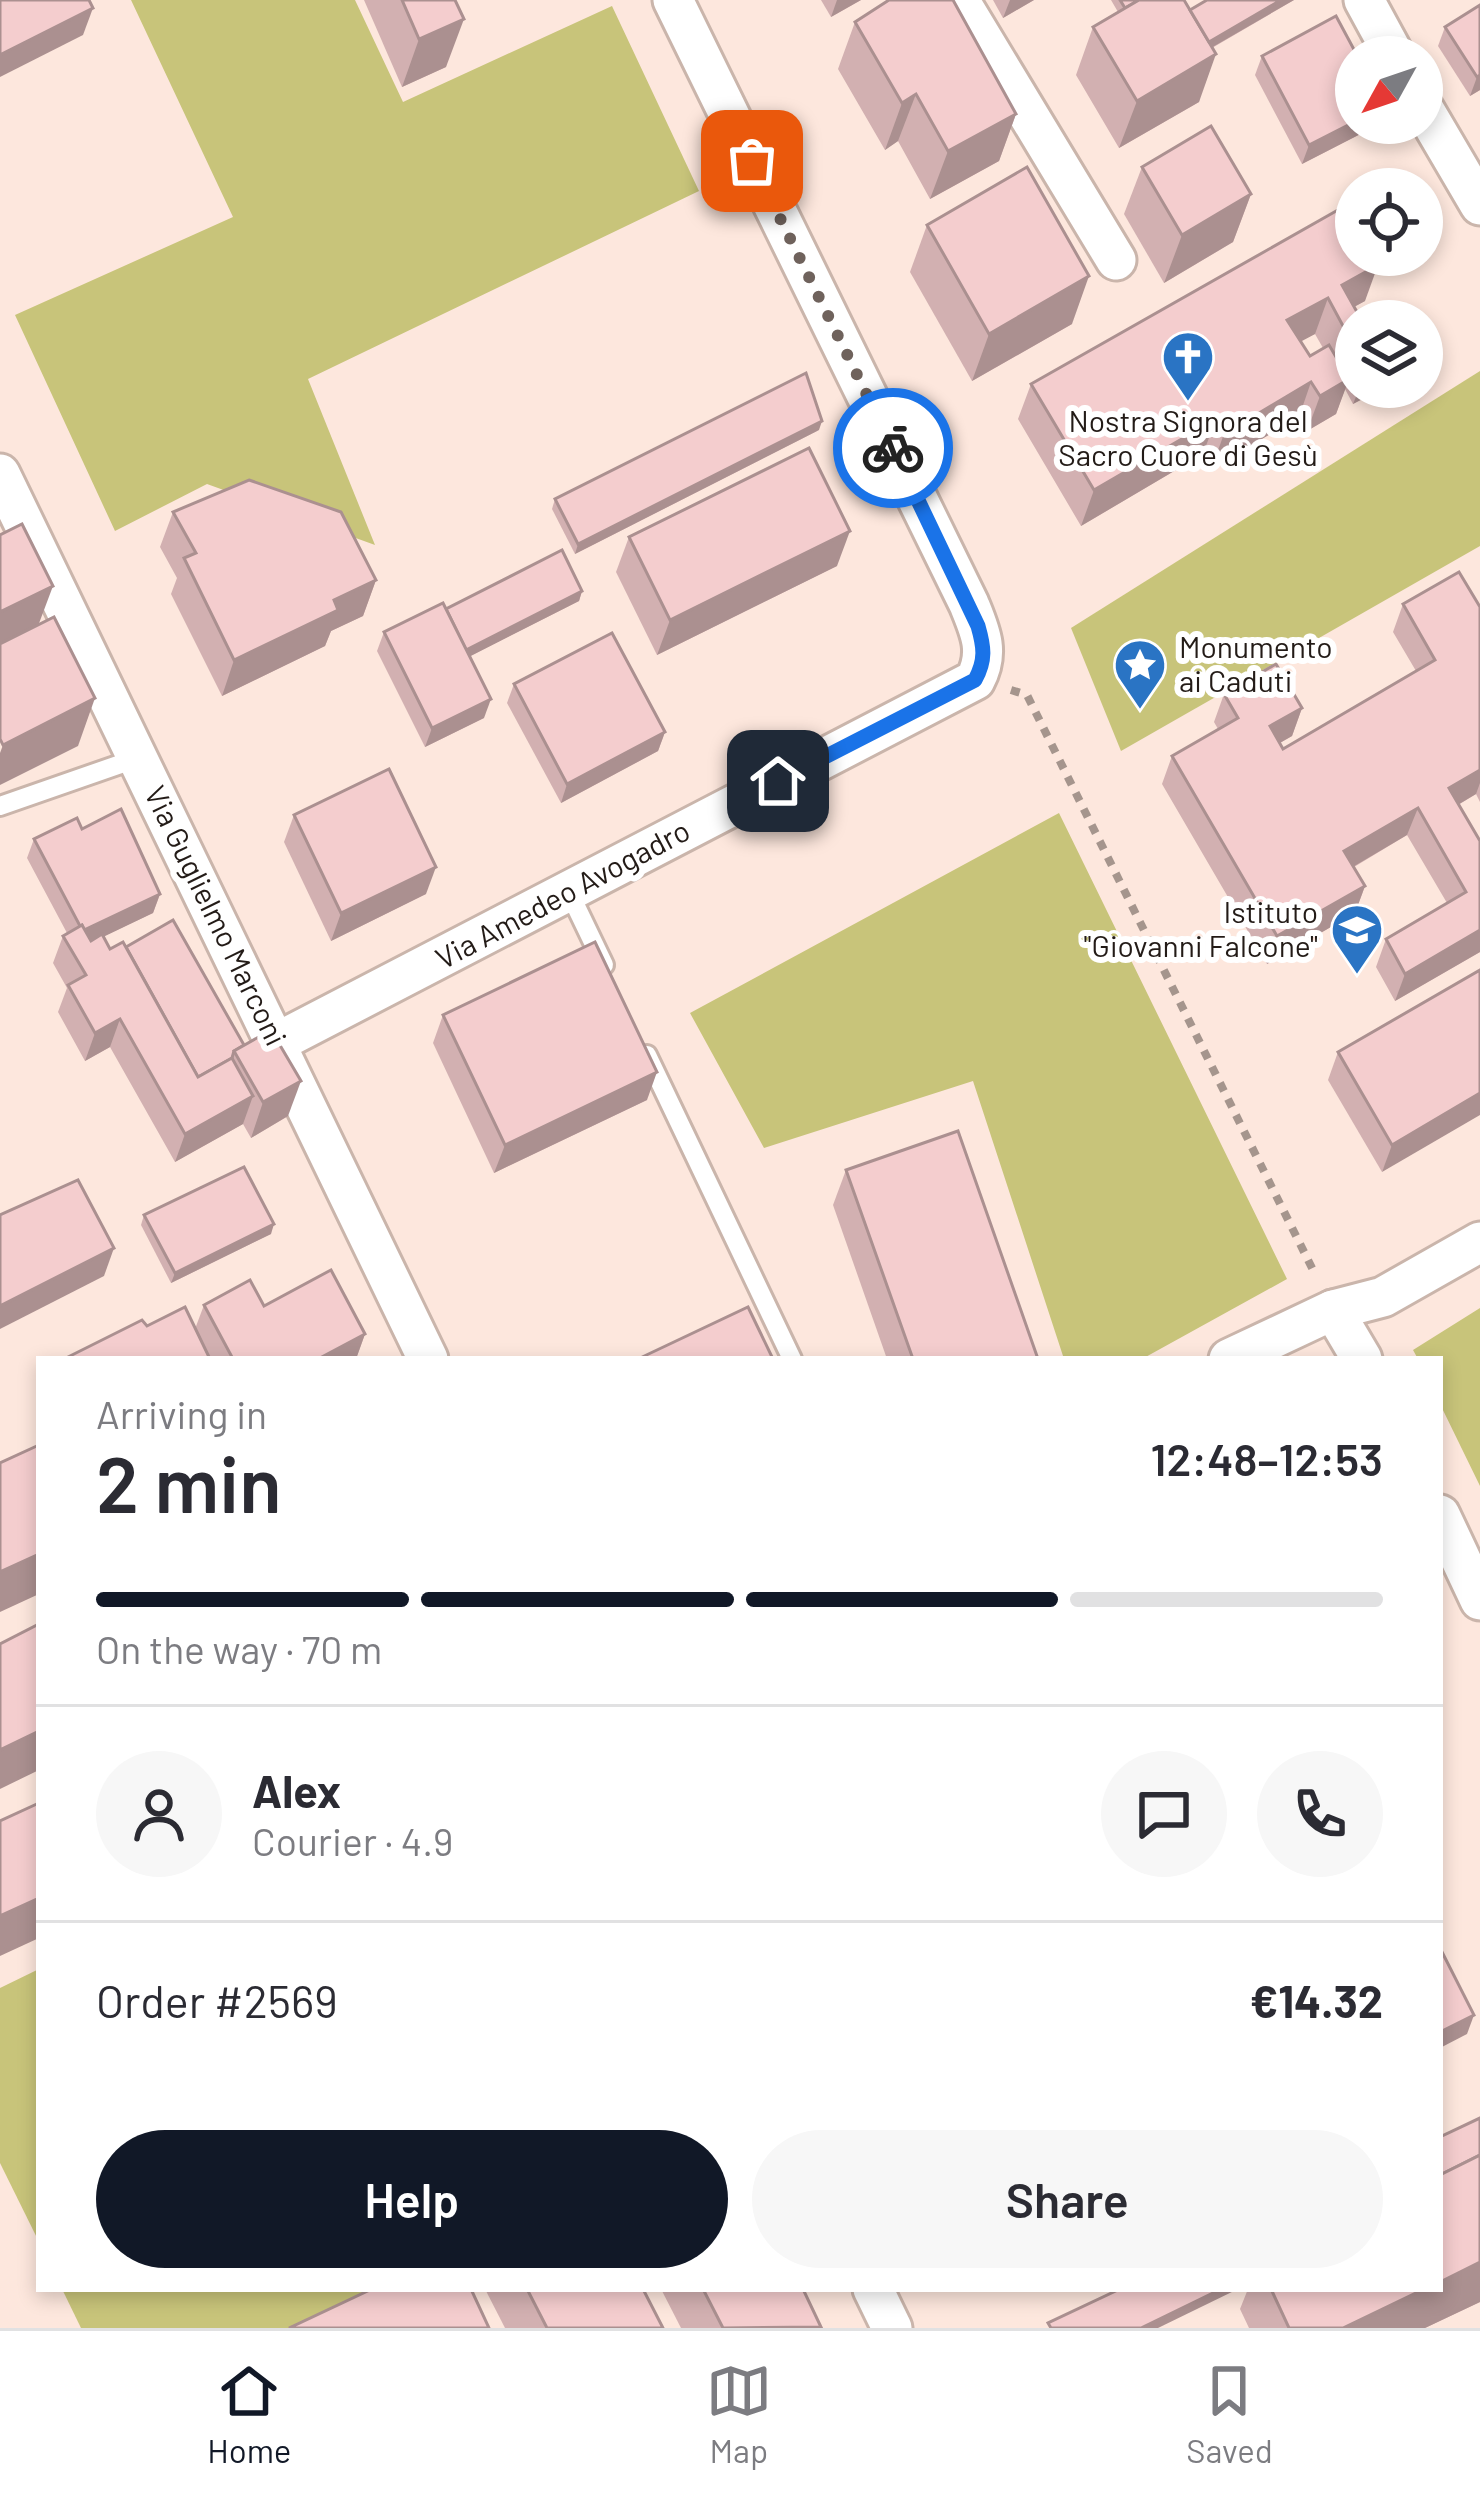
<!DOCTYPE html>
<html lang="en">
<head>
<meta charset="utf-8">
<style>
	:root { --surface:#fff; --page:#f7f7f7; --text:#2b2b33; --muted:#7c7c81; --line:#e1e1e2; --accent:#111827 }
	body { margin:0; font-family:Barlow,sans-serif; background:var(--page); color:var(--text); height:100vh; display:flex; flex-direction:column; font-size:45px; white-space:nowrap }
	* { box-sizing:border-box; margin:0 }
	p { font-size:39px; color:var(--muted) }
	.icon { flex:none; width:66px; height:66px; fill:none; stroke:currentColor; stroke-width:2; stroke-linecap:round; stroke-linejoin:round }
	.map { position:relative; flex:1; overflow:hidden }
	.side { position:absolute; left:36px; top:1356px; width:1407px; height:936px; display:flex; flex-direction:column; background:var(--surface); border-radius:0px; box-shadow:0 6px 18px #0003 }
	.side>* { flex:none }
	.needle { width:78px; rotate:230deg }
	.tools { position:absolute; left:1335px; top:36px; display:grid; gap:24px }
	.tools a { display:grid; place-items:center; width:108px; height:108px; border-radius:50%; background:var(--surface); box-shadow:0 6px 18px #0003; font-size:60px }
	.pin { position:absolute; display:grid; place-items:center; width:102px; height:102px; color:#fff; margin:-51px; border-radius:24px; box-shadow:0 6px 18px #0006 }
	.courier { position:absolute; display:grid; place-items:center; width:120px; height:120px; margin:-60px; border:9px solid #1a73e8; border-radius:50%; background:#fff; color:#222; box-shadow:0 3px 15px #0007 }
	.summary em { font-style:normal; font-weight:600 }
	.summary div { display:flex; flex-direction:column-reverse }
	.summary { display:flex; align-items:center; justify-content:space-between; height:204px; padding:0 60px }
	h1 { font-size:78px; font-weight:600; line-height:90px }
	.bar { display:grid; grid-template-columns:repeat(4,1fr); gap:18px 12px; align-content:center; height:144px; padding:0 60px }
	.bar i { height:15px; border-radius:9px; background:var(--line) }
	.bar .active { background:var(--accent) }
	.bar p { grid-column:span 4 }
	.line { display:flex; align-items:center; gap:30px; padding:0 60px; border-top:3px solid var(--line) }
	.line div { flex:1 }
	.round { display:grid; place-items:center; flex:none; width:126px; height:126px; border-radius:63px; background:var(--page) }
	.action { display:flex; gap:24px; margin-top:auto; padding:24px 60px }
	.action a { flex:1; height:138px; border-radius:72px; background:var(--accent); color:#fff; font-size:48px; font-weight:600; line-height:138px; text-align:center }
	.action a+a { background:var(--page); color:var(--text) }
	.menu { display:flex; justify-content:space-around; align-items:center; height:168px; border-top:3px solid var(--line); background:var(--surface); font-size:33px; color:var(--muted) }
	.menu a { display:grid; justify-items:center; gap:6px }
	.menu .active { color:var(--accent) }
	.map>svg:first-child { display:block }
	.green { fill:#c8c47a }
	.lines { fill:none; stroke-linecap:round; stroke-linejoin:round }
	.lane-casing { stroke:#cab5ab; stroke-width:24 }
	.street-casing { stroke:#cab5ab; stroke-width:45 }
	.path { stroke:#a5958d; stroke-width:8; stroke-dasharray:9 9; stroke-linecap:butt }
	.lane { stroke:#fff; stroke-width:18 }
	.street { stroke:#fff; stroke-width:39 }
	.wall { fill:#d2b0b1; fill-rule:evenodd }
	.shaded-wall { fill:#ab9090 }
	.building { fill:#f4cdce; stroke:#ab9090; stroke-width:3 }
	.done { stroke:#6f625c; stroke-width:12; stroke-dasharray:0 21.6 }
	.route { stroke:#1a73e8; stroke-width:15 }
	.labels { text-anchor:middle; stroke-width:12; stroke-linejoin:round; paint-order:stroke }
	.poi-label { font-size:30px; fill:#231b17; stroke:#fff }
	.street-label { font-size:30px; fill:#231b17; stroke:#fff }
</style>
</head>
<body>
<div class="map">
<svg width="1480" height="2328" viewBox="0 0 1480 2328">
	<rect width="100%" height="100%" fill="#fde7dd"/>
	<g class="green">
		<polygon points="131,0 355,0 403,102 612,6 699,191 308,379 375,545 207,484 115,531 15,315 233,217"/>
		<polygon points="1480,371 1480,546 1121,751 1071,628"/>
		<polygon points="1059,813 1287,1279 1142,1359 1064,1359 973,1081 764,1148 690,1013"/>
		<polygon points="1480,1308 1480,1486 1440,1404 1440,1359 1418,1359 1413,1350"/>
		<polygon points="39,1969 39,2242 0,2163 0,1988"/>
		<polygon points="62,2289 402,2289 322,2328 81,2328"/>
	</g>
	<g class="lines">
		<g class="lane-casing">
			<g id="lane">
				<polyline points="0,806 138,758"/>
				<polyline points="570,894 604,965"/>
				<polyline points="647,1055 792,1359"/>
			</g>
		</g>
		<g class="street-casing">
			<g id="street">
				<polyline points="959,0 1116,260"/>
				<polyline points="1364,0 1395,57"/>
				<polyline points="1422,106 1480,205"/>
				<polyline points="0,474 428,1359"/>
				<path d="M278 1042 975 680C990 652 980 631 969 604L673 0"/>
				<polyline points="1333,1310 1362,1359"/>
				<polyline points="1229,1359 1333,1310 1383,1297 1480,1242"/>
				<polyline points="1440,1515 1480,1600"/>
				<polyline points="873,2289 892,2328"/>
			</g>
		</g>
		<polyline class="path" points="1011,690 1027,695 1315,1274"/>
		<use href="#lane" class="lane"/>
		<use href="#street" class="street"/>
	</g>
	<g class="wall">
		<polygon points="364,0 455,0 446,67 402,87"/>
		<polygon points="821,0 861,0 831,17"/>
		<polygon points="993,0 1034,0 1003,18"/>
		<polygon points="1111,0 1184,0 1190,10 1207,0 1294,0 1212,48 1199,102 1119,148 1076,75 1093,27 1118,12"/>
		<polygon points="1480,5 1480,90 1470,96 1438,46 1445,27"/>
		<polygon points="855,22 1016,114 999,161 930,199 898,141 885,150 838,69"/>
		<polygon points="1262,56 1376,126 1302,164 1255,75"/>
		<polygon points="1142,167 1251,194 1233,242 1164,283 1124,214"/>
		<path d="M1345 206 1365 301 1354 307 1356 387H1373L1370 395 1353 404 1345 389 1336 414 1307 431 1299 417 1211 469 1203 454 1081 526 1018 419 1031 384ZM1315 334 1323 348 1310 356 1300 341Z"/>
		<polygon points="927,225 1072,324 972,381 910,272"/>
		<polygon points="819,430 575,554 552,509 555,499"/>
		<polygon points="173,512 376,580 363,616 331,631 325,646 222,696 171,594 177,578 160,547"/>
		<polygon points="629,537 837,566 657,655 616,572"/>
		<polygon points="582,591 579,601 470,656 484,718 425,747 377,651 384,632 446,609"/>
		<polygon points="1403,604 1480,607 1480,802 1476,794 1458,805 1480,952 1395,1001 1376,967 1386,939 1447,903 1407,835 1354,867 1365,886 1355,913 1267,964 1162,784 1172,756 1218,729 1214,722 1224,694 1302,708 1292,736 1280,743 1283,749 1416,671 1393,632"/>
		<polygon points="514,684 665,732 658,751 561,803 507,703"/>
		<polygon points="294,815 426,894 331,941 284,842"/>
		<polygon points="82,829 160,894 153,913 104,936 110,949 126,947 244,1045 288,1116 251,1138 243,1124 175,1162 110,1047 85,1061 58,1012 67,988 53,963 63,936 67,933 27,858 34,839"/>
		<polygon points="1480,970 1382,1172 1328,1080 1338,1052"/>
		<polygon points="443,1015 647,1100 494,1173 433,1043"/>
		<polygon points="846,1170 1038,1359 887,1359 833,1205"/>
		<polygon points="144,1215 271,1234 171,1283 141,1225"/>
		<polygon points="204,1305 365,1334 356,1359 64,1359 147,1326 195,1329"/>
		<polygon points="1480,2118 1480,2302 1425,2328 1249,2328 1240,2309 1248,2289 1440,2289"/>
		<polygon points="485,2289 643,2289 663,2328 505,2328"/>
		<polygon points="661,2289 803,2289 821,2328 681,2328"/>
	</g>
	<g class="shaded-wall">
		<polygon points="837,0 861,0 831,17"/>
		<polygon points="1010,0 1034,0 1003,18"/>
		<polygon points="1281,0 1294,0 1197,56 1201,46"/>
		<polygon points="93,8 83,35 0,77 0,55"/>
		<polygon points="464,19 446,67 402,87 419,39"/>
		<polygon points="1216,54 1199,102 1119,148 1137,101"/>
		<polygon points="1480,75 1480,90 1470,96 1477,77"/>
		<polygon points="916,94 898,141 885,150 902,103"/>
		<polygon points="1016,114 999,161 930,199 948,151"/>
		<polygon points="1356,121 1356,123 1377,123 1376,126 1302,164 1309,145"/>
		<polygon points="1251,194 1233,242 1164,283 1182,235"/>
		<polygon points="1378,265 1365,301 1337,316 1342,285"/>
		<polygon points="1089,276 1072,324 972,381 989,334"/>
		<polygon points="1328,298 1315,334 1274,356 1287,320"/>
		<polygon points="1349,379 1336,414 1307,431 1320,396"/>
		<polygon points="1311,382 1299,417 1211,469 1224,434"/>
		<polygon points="1360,387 1373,387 1370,395 1353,404"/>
		<polygon points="1216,419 1203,454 1081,526 1094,490"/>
		<polygon points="822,421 819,430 575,554 578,544"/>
		<polygon points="850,531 837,566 657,655 670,620"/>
		<polygon points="376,580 363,616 331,631 325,646 222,696 234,660 334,600"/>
		<polygon points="53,586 35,634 0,651 0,612"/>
		<polygon points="582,591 579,601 457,663 460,653"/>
		<polygon points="95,698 78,746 0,785 0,753 3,745"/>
		<polygon points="491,699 484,718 425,747 432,728"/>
		<polygon points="1302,708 1292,736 1260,754 1270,726"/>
		<polygon points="665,732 658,751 561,803 567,784"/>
		<polygon points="1480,770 1480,783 1476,794 1439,816 1449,788"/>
		<polygon points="1418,808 1407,835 1334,878 1344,851"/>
		<polygon points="436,867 426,894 331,941 341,913"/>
		<polygon points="1365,886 1355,913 1267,964 1277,936"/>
		<polygon points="160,894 153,913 76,950 82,931"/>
		<polygon points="1480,930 1480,952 1395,1001 1405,974"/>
		<polygon points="120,1019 110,1047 85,1061 95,1033"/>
		<polygon points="657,1072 647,1100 494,1173 505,1145"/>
		<polygon points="301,1081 288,1116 251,1138 263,1102"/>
		<polygon points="1480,1093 1480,1115 1382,1172 1392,1145"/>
		<polygon points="253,1096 243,1124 175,1162 185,1134"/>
		<polygon points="274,1224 271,1234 171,1283 175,1273"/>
		<polygon points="114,1248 104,1276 0,1329 0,1306"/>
		<polygon points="365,1334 356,1359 318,1359"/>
		<polygon points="39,1554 39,1594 0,1612 0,1572"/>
		<polygon points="39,1731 39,1770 0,1789 0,1750"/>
		<polygon points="39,1898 39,1938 0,1956 0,1916"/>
		<polygon points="1474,2015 1467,2034 1440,2048 1440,2032"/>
		<polygon points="1480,2262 1480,2302 1425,2328 1343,2328 1424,2289 1440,2289 1440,2282"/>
		<polygon points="1221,2289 1238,2289 1158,2328 1141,2328"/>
	</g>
	<g class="building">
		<polygon points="0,0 89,0 93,8 0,55"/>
		<polygon points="402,0 455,0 464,19 419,39"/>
		<polygon points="889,0 953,0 1016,114 948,151 916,94 902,103 855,22"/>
		<polygon points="1120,0 1139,0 1125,8"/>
		<polygon points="1139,0 1184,0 1216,54 1137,101 1093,27"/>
		<polygon points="1207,0 1281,0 1209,42 1190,10"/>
		<polygon points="1480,5 1480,75 1477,77 1445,27"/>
		<polygon points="1336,16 1358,57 1356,57 1356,121 1309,145 1262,56"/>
		<polygon points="1211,126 1251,194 1182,235 1142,167"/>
		<polygon points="1027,167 1089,276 989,334 927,225"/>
		<polygon points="1345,206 1356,225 1356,255 1373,255 1378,265 1342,285 1362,321 1356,321 1356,350 1328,298 1287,320 1310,356 1329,345 1349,379 1320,396 1311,382 1224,434 1216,419 1094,490 1031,384"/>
		<polygon points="806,373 822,421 578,544 555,499"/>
		<polygon points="809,448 850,531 670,620 629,537"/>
		<polygon points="249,480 341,512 376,580 334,600 338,610 234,660 184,558 196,553 173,512"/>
		<polygon points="22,524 53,586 0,612 0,535"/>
		<polygon points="562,550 582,591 466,650 446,609"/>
		<polygon points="1459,572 1480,607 1480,770 1449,788 1480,841 1480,930 1405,974 1386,939 1466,892 1418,808 1344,851 1365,886 1277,936 1172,756 1238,718 1224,694 1276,664 1302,708 1270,726 1283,749 1435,660 1403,604"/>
		<polygon points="443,603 491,699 432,728 384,632"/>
		<polygon points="54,617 95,698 3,745 0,739 0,644"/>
		<polygon points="612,633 665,732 567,784 514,684"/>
		<polygon points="389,769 436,867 341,913 294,815"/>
		<polygon points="121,809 160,894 84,930 82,925 80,926 34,839 77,818 82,829"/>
		<polygon points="173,920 244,1045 234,1051 232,1058 198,1077 126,947"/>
		<polygon points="82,925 91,941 102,934 110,949 123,942 198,1077 232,1058 253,1096 185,1134 120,1019 95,1033 68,985 86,975 63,936"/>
		<polygon points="595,942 657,1072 505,1145 443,1015"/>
		<polygon points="1480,970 1480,1093 1392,1145 1338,1052"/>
		<polygon points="271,1030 301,1081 263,1102 234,1051"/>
		<polygon points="958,1131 1038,1359 913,1359 846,1170"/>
		<polygon points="244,1167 274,1224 175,1273 144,1215"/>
		<polygon points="78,1180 114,1248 0,1306 0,1215"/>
		<polygon points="331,1270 365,1334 318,1359 233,1359 204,1305 250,1280 264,1306"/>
		<polygon points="185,1307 210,1359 64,1359 142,1320 147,1326"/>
		<polygon points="748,1307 773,1359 638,1359"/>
		<polygon points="39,1445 39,1554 0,1572 0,1463"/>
		<polygon points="39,1624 39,1731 0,1750 0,1644"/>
		<polygon points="39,1803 39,1898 0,1916 0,1821"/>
		<polygon points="1440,1948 1474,2015 1440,2032"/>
		<polygon points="1480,2118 1480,2155 1440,2175 1440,2137"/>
		<polygon points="1480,2155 1480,2262 1440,2282 1440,2175"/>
		<polygon points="372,2289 471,2289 489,2328 289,2328"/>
		<polygon points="527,2289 643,2289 663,2328 547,2328"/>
		<polygon points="703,2289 803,2289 821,2327 723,2328"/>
		<polygon points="1120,2289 1221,2289 1141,2328 1051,2328 1048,2323"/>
		<polygon points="1271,2289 1424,2289 1343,2328 1289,2328"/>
	</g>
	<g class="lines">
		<polyline class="done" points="752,161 893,448"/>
		<path class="route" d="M778 781 975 680C986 660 984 647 978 626L893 448"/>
	</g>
	<defs>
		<g id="church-pin" transform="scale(2.7)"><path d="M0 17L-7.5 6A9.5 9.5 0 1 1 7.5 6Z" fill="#2a74c4" stroke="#fff"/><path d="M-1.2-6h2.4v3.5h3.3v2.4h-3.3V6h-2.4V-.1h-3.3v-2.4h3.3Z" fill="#fff"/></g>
		<g id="sight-pin" transform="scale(2.7)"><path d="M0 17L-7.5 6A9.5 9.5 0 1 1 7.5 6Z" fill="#2a74c4" stroke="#fff"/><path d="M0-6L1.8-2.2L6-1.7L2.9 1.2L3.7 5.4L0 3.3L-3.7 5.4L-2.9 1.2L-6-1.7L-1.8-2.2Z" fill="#fff"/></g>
		<g id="school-pin" transform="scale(2.7)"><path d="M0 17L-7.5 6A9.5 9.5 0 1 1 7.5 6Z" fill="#2a74c4" stroke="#fff"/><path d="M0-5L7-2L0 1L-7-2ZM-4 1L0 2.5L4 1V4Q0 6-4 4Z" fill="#fff"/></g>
	</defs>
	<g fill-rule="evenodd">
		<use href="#church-pin" x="1188" y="357"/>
		<use href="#sight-pin" x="1140" y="665"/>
		<use href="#school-pin" x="1357" y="930"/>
	</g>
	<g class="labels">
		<g class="poi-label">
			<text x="1188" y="432">Nostra Signora del<tspan x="1188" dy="34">Sacro Cuore di Gesù</tspan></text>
			<text x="1179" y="658" text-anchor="start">Monumento<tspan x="1179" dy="34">ai Caduti</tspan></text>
			<text x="1318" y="923" text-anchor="end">Istituto<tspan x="1318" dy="34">"Giovanni Falcone"</tspan></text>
		</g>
		<g class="street-label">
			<text transform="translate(563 895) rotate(-28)" y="10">Via Amedeo Avogadro</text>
			<text transform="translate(215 916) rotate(64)" y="10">Via Guglielmo Marconi</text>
		</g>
	</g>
</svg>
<div class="tools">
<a><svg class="needle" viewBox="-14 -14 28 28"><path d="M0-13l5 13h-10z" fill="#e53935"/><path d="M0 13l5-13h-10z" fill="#7c7c81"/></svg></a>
<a><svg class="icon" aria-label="locate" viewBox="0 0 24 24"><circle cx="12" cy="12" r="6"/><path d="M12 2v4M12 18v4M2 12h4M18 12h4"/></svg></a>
<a><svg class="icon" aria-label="layers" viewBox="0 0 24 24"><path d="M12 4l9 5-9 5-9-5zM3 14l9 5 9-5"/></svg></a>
</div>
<div class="pin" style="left:752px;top:161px;background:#ea580c"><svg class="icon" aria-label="bag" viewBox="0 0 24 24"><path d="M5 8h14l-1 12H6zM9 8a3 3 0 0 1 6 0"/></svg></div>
<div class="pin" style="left:778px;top:781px;background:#1f2937"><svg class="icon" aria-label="home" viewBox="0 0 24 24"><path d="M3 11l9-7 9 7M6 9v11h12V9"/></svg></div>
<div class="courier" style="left:893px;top:448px"><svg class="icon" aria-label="bike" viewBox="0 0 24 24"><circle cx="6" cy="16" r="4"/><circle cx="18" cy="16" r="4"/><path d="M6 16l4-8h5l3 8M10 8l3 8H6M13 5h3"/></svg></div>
<section class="side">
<div class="summary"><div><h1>2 min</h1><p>Arriving in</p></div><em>12:48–12:53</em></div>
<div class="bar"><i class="active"></i><i class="active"></i><i class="active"></i><i></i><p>On the way · 70 m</p></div>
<div class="line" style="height:216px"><a class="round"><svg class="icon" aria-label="person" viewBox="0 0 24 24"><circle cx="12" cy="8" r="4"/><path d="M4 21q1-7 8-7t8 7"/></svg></a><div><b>Alex</b><p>Courier · 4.9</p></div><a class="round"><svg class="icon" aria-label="chat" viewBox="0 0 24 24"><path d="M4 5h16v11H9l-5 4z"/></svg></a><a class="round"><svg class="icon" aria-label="phone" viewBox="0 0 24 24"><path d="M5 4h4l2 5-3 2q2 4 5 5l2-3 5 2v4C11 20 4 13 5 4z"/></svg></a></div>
<div class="line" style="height:156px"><div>Order #2569</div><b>€14.32</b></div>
<div class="action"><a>Help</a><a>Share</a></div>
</section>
</div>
<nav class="menu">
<a class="active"><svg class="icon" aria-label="home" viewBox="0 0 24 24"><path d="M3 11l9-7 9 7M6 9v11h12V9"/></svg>Home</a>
<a><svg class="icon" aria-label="map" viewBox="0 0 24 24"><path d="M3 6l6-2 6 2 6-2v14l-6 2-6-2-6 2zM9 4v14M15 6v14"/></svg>Map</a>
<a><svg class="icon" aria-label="saved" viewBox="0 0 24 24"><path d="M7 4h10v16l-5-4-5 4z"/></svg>Saved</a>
</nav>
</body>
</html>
